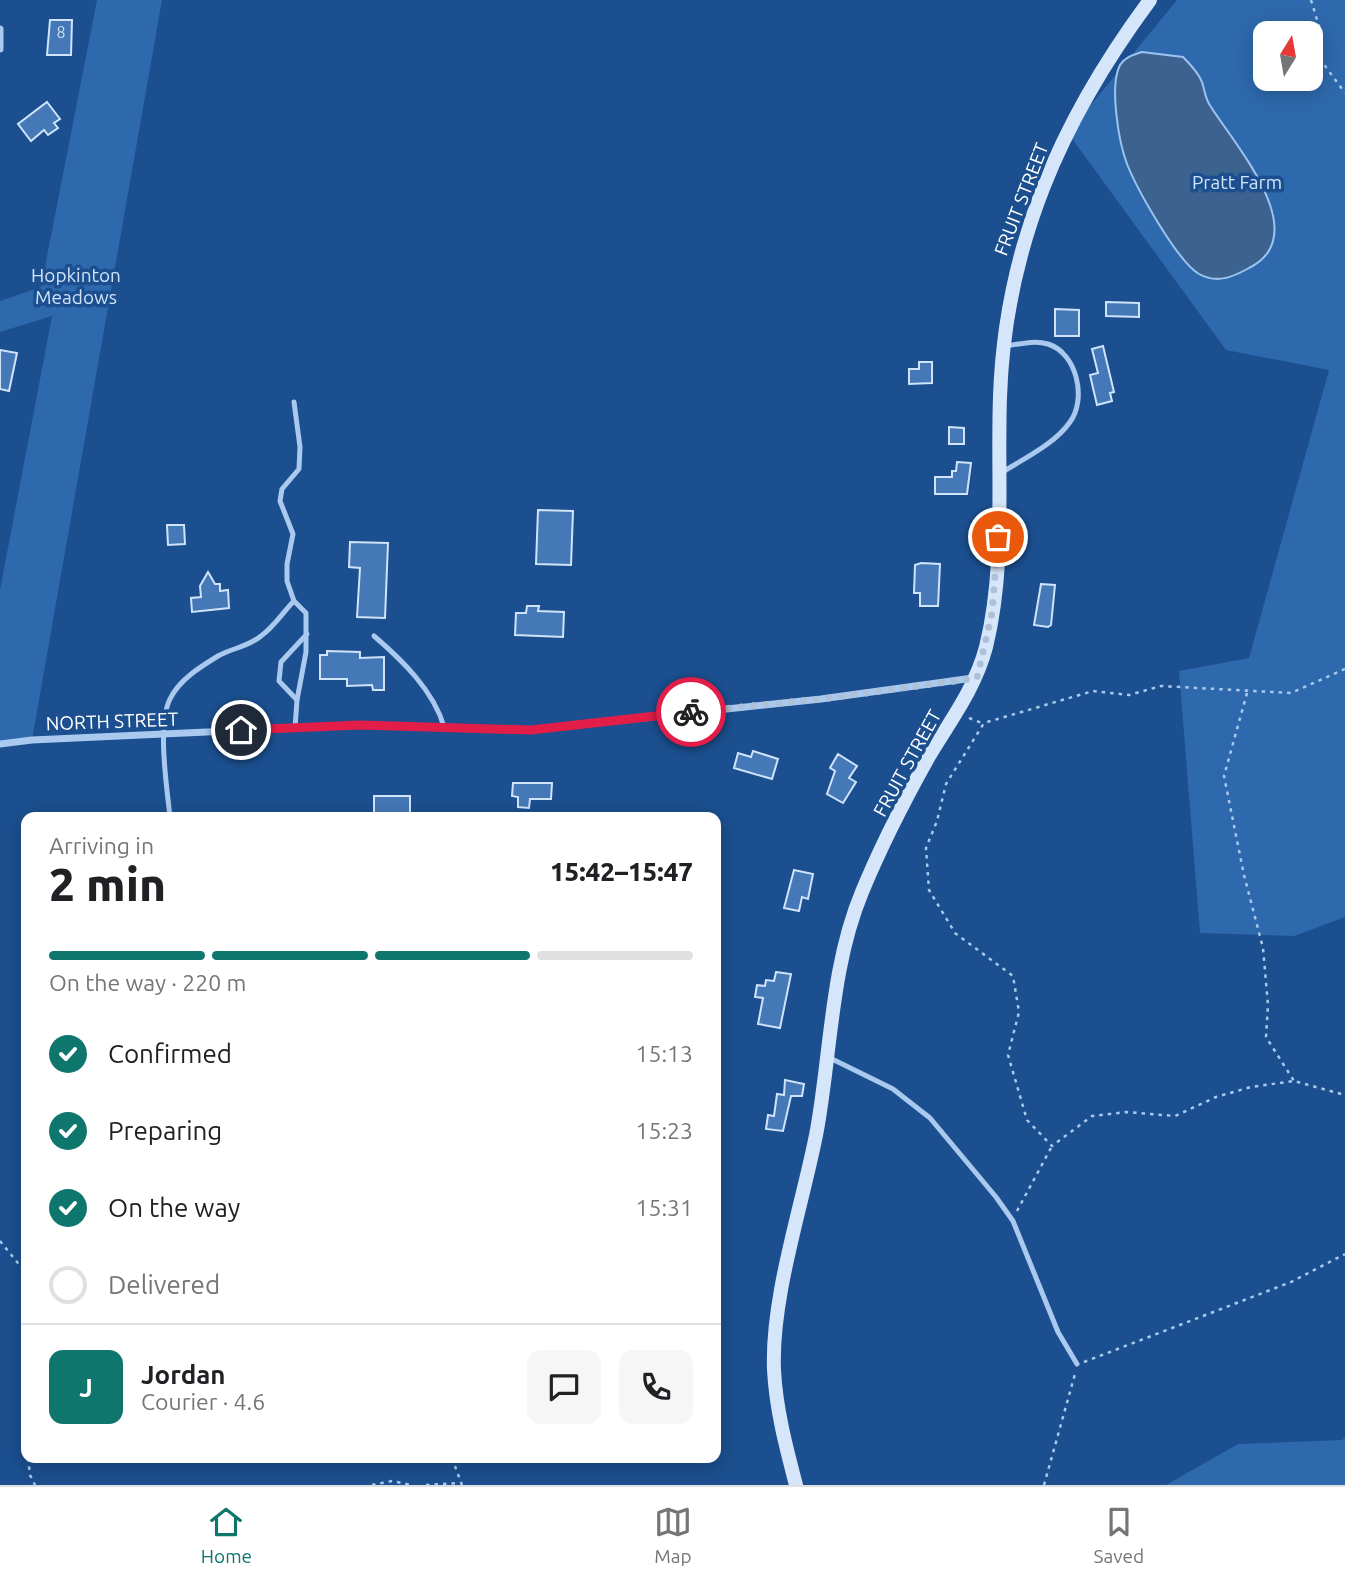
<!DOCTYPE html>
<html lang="en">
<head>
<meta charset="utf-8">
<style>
	:root { --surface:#fff; --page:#f6f6f6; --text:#202124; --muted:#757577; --line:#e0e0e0; --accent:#0f766e }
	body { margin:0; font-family:Ubuntu,sans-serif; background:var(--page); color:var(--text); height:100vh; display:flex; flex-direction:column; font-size:26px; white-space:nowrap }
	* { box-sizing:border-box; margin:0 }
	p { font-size:23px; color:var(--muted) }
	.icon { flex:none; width:38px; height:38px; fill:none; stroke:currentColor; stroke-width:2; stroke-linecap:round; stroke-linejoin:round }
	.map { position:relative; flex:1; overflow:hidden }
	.details { position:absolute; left:21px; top:812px; width:700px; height:651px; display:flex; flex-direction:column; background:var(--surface); border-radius:14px; box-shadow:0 4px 18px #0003 }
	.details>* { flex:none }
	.needle { width:46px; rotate:11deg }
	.fabs { position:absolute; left:1253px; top:21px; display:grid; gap:14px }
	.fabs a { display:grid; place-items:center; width:70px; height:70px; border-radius:14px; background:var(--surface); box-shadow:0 4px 18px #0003; font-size:35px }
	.pin { position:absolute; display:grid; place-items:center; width:60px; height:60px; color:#fff; margin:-30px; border:4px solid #fff; border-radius:50%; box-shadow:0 2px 7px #0007 }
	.courier { position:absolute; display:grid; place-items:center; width:70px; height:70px; margin:-35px; border:5px solid #e11d48; border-radius:50%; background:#fff; color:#222; box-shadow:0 2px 9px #0007 }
	.headline em { font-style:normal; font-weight:800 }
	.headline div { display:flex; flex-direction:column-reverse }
	.headline { display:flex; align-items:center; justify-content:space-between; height:119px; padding:0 28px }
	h1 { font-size:46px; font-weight:800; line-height:52px }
	.bar { display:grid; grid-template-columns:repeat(4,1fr); gap:10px 7px; align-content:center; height:84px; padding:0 28px }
	.bar i { height:9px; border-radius:5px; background:var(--line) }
	.bar .current { background:var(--accent) }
	.bar p { grid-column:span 4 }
	.line { display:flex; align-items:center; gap:18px; padding:0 28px; border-top:2px solid var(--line) }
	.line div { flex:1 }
	.round { display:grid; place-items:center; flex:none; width:74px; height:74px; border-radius:14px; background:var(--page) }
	ol { padding:0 28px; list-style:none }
	li { display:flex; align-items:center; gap:21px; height:77px }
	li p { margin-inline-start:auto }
	li .icon { padding:7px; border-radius:50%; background:var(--accent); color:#fff; stroke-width:4 }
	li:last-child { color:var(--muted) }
	li i { width:38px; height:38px; border:4px solid var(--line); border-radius:50% }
	.menu { display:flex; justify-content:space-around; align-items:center; height:98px; border-top:2px solid var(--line); background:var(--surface); font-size:19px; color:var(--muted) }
	.menu a { display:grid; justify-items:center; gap:4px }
	.menu .current { color:var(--accent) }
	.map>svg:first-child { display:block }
	.green { fill:#2e69ad; fill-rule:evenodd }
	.water { fill:#3c6290; stroke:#9cc4f0; stroke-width:2 }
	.building { fill:#4478b7; stroke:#cfe3fa; stroke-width:2 }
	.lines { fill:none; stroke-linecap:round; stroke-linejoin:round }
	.path { stroke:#a9c9ee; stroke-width:2.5; stroke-dasharray:3.5 5; stroke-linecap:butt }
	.lane { stroke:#a9c9ee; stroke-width:5 }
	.street { stroke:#a9c9ee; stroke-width:7 }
	.secondary { stroke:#d6e6fa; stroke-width:14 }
	.done { stroke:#afc1d8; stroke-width:7; stroke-dasharray:0 12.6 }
	.route { stroke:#e11d48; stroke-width:9 }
	.labels { text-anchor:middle; stroke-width:7; stroke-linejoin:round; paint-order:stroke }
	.number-label { font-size:16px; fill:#d0dded }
	.park-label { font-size:19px; fill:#cfe3fa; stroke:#1b4f8f }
	.street-label { font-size:19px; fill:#fff; stroke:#1b4f8f }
</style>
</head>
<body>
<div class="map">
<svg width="1345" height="1485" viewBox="0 0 1345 1485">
	<rect width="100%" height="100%" fill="#1b4f8f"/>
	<g class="green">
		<polygon points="97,0 162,0 32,740 0,742 0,590 52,316 0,332 0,301 41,287"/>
		<path d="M1177 0H1345V917L1294 936 1200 933 1179 671 1249 658 1329 370 1226 350 1068 133ZM1265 33H1311V79H1265Z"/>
		<polygon points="1345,1437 1345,1485 1166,1485 1238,1444 1342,1440"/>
	</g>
	<path class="water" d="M1142 52 1183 57C1190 64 1198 72 1202 82 1205 91 1205 99 1211 107 1235 145 1315 235 1249 268 1233 277 1217 284 1199 274 1177 261 1137 189 1127 164 1119 143 1109 86 1120 65 1125 57 1133 55 1142 52Z"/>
	<g class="building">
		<polygon points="50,20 72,20 71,55 47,55"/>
		<polygon points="47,102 60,119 54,123 58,128 48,135 44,130 31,141 18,124"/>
		<polygon points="1106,302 1139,303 1139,317 1106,316"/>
		<polygon points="1055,309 1079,310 1079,336 1055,336"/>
		<polygon points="1103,346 1114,392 1110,393 1112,401 1097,405 1090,375 1098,373 1092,349"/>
		<polygon points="0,350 17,353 9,391 0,389"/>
		<polygon points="919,362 932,362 932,383 909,384 909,369 919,369"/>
		<polygon points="949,427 964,428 964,444 949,444"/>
		<polygon points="957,462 971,463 967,494 935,494 935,477 952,477 952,471 956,471"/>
		<polygon points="538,510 573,511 571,565 536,564"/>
		<polygon points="167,525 184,525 185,544 168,545"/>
		<polygon points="350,542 388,543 385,618 357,617 360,568 349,567"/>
		<polygon points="921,563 940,564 938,606 920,606 920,593 914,593 915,565"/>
		<polygon points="208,572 215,584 220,584 220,591 228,590 229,608 192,612 191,598 201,597 200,586"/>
		<polygon points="1041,584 1055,585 1051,625 1048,627 1034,625"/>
		<polygon points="527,606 539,606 538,611 564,612 563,637 515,635 516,613 526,613"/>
		<polygon points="327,651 360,652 360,658 384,657 384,690 373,690 372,685 347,686 347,679 320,679 320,655 327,655"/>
		<polygon points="753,751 778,759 772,779 734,768 738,753 751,757"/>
		<polygon points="838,754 857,766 849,778 856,782 843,803 827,794 835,771 830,768"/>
		<polygon points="513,783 552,783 551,799 530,799 529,808 518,807 518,797 512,796"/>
		<polygon points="374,796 410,796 410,813 374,815"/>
		<polygon points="794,870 813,874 808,899 802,897 799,911 784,908"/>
		<polygon points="776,972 791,974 780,1028 758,1024 763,998 755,997 757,985 765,986 766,980 774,981"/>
		<polygon points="785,1080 804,1084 802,1096 791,1096 783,1131 766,1129 768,1115 774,1116 777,1094 784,1095"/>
	</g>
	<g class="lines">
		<g class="path">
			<polyline points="1311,0 1319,26 1320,59 1345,93"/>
			<polyline points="1345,669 1291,693 1161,686 1129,695 1093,691 984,723 946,784 937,821 926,848 929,890 955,933 1013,976 1019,1012 1008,1055 1027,1120 1052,1146 1092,1116 1126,1112 1175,1116 1216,1097 1251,1087 1294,1081 1345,1095"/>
			<polyline points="1247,693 1224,776 1244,875 1263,948 1268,1005 1266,1037 1294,1081"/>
			<polyline points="969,718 982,723"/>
			<polyline points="1017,1211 1052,1146"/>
			<polyline points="0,1241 26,1273"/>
			<polyline points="1084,1362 1291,1282 1345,1254"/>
			<polyline points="28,1458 30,1475 35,1485"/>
			<polyline points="452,1458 462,1485"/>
			<polyline points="372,1485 392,1481 412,1485"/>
			<polyline points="426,1485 460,1483"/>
			<polyline points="1044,1485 1075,1374"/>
		</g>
		<g class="lane">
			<path d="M1001 473C1023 459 1055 444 1070 422 1087 399 1077 353 1048 344 1034 340 1020 344 1006 346"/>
			<polyline points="294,601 306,613 306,652 297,700 295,728"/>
			<path d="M374 636C402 660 434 691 444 727"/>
			<polyline points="297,700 279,681 281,662 307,634"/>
			<path d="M170 817C167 788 157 725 170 699 179 680 200 667 218 656 232 648 248 647 261 636 274 627 283 612 294 601L287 581V564L293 534 280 501 282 489 299 469 300 447 294 402"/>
			<polyline points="828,1057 893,1089 930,1118 996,1197 1013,1221 1058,1332 1077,1364"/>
		</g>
		<g class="street">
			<polyline points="0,29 0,49"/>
			<polyline points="0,744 32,740 360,725 531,730 821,699 973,678"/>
		</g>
		<path class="secondary" d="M796 1485C786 1447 776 1409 774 1370 771 1296 803 1204 817 1130 831 1052 831 966 862 892 881 846 904 801 928 758 950 721 975 689 986 647 1006 566 997 480 1000 397 1005 246 1061 120 1150 0"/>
	</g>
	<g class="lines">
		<polyline class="done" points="691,712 821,699 977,678 992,613 998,537"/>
		<polyline class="route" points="241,730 360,725 531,730 691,712"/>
	</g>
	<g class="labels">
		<g class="number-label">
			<text x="61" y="38">8</text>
		</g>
		<g class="park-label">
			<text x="1237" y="189">Pratt Farm</text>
			<text x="76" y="282">Hopkinton<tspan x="76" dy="22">Meadows</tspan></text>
		</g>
		<g class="street-label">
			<text transform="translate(1021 199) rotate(-69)" y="7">FRUIT STREET</text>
			<text transform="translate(112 721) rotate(-2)" y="7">NORTH STREET</text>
			<text transform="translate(907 763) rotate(-61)" y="7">FRUIT STREET</text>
		</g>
	</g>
</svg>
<div class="fabs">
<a><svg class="needle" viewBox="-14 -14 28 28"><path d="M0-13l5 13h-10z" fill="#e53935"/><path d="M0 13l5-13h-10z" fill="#757577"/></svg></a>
</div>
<div class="pin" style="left:998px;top:537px;background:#ea580c"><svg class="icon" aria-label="bag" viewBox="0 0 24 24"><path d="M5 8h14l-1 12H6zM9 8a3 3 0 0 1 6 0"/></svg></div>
<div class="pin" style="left:241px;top:730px;background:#1f2937"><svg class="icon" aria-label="home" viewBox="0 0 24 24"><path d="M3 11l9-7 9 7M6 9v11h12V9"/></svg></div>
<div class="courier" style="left:691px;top:712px"><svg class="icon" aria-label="bike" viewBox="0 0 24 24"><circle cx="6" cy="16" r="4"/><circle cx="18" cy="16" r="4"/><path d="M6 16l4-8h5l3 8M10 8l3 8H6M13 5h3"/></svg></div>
<section class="details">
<div class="headline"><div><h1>2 min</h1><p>Arriving in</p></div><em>15:42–15:47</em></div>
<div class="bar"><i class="current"></i><i class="current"></i><i class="current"></i><i></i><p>On the way · 220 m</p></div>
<ol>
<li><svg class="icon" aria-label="check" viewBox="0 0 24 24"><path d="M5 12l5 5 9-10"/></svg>Confirmed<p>15:13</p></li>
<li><svg class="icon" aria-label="check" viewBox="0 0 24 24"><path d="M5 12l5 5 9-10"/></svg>Preparing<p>15:23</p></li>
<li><svg class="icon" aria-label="check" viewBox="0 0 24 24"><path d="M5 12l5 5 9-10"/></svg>On the way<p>15:31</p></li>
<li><i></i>Delivered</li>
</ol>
<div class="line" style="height:126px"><b class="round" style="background:var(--accent);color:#fff">J</b><div><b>Jordan</b><p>Courier · 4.6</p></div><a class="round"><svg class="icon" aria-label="chat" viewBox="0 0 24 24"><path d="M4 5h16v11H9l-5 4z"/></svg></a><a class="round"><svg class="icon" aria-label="phone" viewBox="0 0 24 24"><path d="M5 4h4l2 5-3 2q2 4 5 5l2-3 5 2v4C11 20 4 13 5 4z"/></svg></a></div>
</section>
</div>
<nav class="menu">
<a class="current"><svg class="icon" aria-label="home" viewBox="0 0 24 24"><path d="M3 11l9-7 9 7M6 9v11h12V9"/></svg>Home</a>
<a><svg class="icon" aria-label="map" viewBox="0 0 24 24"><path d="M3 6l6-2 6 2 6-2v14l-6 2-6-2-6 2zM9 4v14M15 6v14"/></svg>Map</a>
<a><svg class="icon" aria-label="saved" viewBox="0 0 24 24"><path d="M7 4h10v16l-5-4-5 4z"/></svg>Saved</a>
</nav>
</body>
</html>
